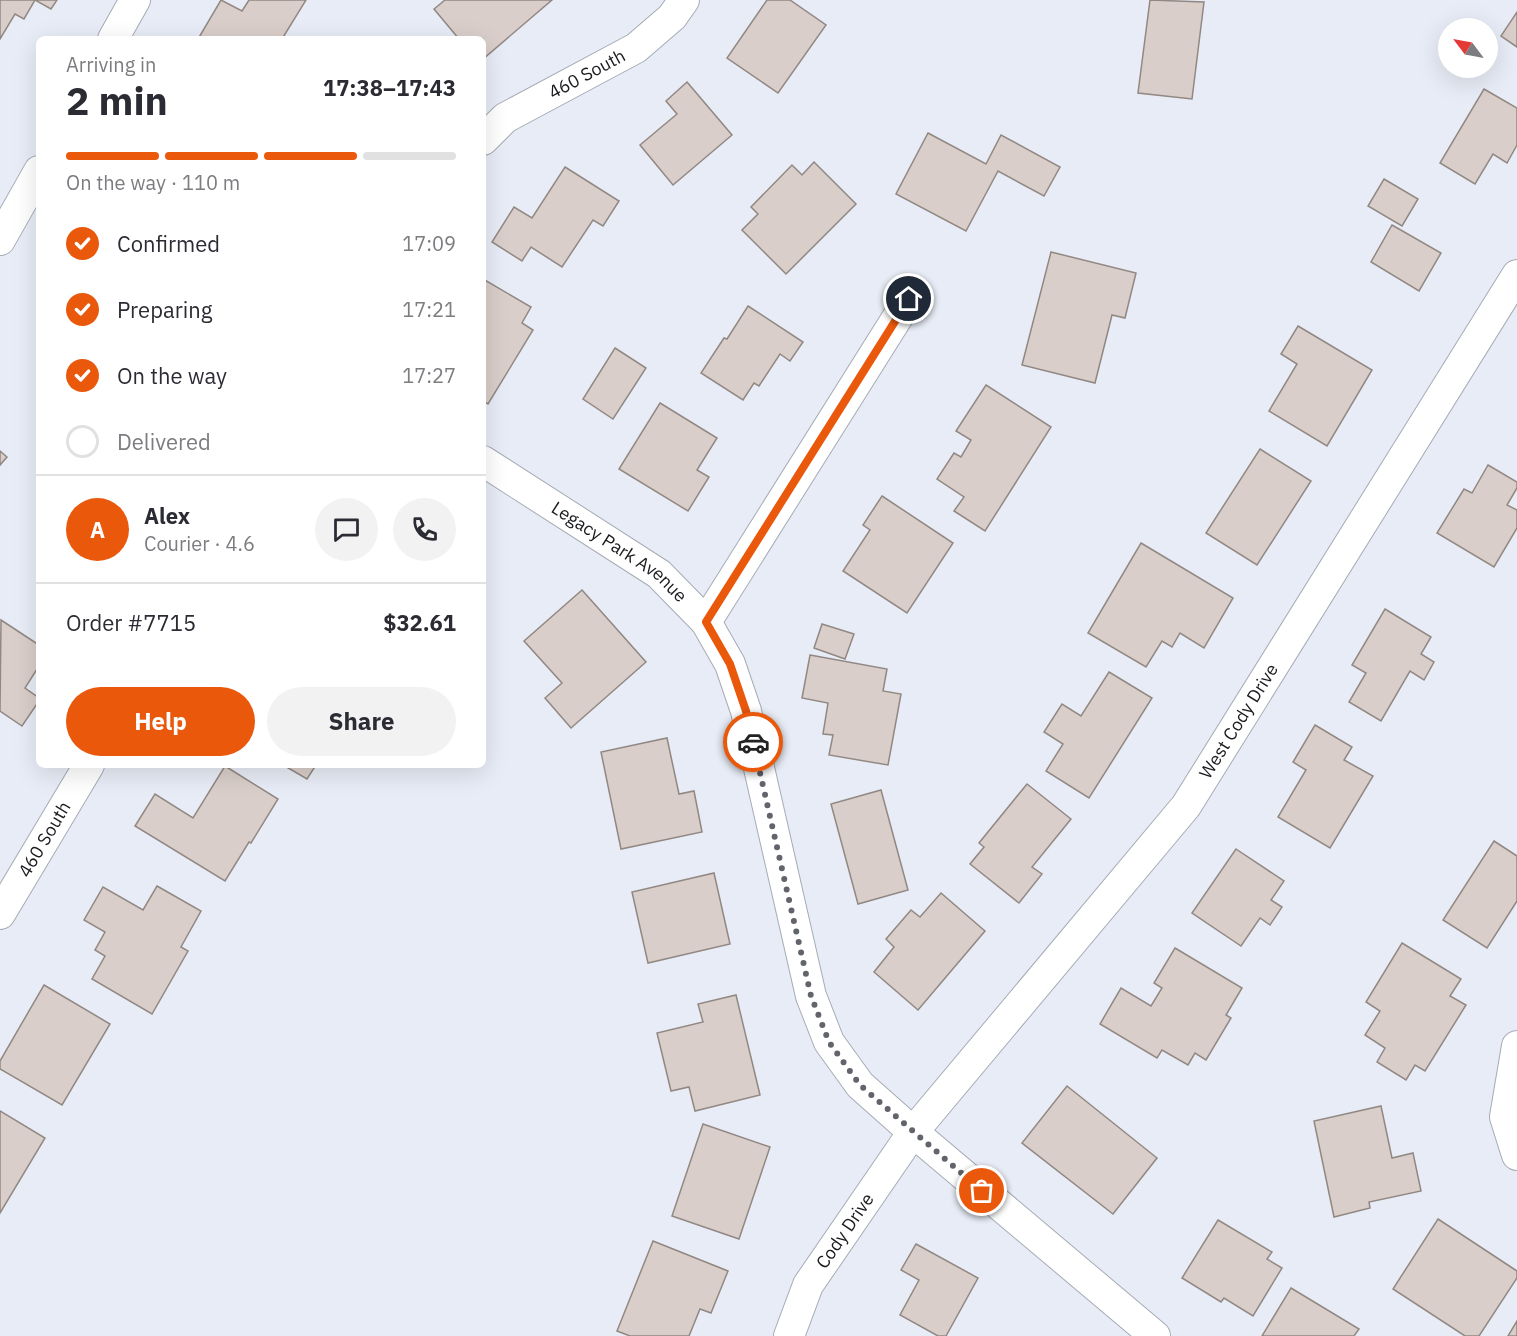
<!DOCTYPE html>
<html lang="en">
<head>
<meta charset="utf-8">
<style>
	:root { --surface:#fff; --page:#f2f2f3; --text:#2b2b33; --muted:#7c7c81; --line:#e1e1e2; --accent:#ea580c }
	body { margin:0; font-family:"IBM Plex Sans",sans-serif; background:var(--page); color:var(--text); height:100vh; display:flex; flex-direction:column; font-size:22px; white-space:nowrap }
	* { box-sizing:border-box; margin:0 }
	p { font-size:20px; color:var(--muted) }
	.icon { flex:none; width:33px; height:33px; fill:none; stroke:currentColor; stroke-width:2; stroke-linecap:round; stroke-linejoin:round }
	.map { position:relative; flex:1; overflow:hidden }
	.sheet { position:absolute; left:36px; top:36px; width:450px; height:732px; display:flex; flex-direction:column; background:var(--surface); border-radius:9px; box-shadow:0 6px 24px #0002 }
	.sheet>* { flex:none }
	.needle { width:39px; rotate:302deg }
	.buttons { position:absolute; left:1438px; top:18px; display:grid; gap:12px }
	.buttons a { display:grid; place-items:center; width:60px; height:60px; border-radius:50%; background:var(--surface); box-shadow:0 6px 24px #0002; font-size:30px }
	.pin { position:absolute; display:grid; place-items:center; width:51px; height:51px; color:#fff; margin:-26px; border:3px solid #fff; border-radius:50%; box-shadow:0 2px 6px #0007 }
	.courier { position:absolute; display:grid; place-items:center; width:60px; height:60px; margin:-30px; border:4px solid #ea580c; border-radius:50%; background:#fff; color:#222; box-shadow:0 2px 8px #0007 }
	.summary em { font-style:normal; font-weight:700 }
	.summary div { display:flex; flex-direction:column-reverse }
	.summary { display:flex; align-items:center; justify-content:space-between; height:102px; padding:0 30px }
	h1 { font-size:39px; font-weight:700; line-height:45px }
	.bar { display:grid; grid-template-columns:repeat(4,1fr); gap:9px 6px; align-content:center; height:72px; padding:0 30px }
	.bar i { height:8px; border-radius:4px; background:var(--line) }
	.bar .current { background:var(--accent) }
	.bar p { grid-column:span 4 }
	.line { display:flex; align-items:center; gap:15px; padding:0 30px; border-top:2px solid var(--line) }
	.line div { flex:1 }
	.round { display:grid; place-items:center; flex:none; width:63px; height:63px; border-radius:32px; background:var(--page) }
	ol { padding:0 30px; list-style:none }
	li { display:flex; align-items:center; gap:18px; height:66px }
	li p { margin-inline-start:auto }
	li .icon { padding:6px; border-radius:50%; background:var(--accent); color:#fff; stroke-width:4 }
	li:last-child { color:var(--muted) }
	li i { width:33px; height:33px; border:3px solid var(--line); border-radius:50% }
	.action { display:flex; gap:12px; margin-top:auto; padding:12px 30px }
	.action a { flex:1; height:69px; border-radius:36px; background:var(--accent); color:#fff; font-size:24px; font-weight:700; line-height:69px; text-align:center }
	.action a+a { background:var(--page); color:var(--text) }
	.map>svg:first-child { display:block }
	.building { fill:#d9cec9; stroke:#928883; stroke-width:1.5 }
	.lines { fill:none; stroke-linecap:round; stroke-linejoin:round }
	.minor-casing { stroke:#a6abb4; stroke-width:32 }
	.minor { stroke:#fff; stroke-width:30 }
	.done { stroke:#61646a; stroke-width:6; stroke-dasharray:0 10.8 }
	.route { stroke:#ea580c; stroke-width:8 }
	.labels { text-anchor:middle; stroke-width:6; stroke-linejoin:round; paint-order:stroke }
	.street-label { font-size:18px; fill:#191b1e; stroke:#f7f9fd }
</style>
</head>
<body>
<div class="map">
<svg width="1517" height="1336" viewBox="0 0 1517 1336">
	<rect width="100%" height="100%" fill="#e7ecf6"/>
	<g class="building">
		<polygon points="0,0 35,0 24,19 15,14 0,39"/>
		<polygon points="35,0 57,0 51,9"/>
		<polygon points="221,0 242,11 249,0 306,0 282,39 198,39"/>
		<polygon points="445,0 552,0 483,59 483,39 459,39 434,9"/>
		<polygon points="767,0 790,0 826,25 778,93 727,58"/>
		<polygon points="1150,0 1204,2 1192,99 1138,93"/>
		<polygon points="1517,12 1517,47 1501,36"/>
		<polygon points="687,82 732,135 673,185 640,145 677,114 666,101"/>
		<polygon points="1484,89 1517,108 1517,145 1507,163 1493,154 1475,184 1440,163"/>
		<polygon points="928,133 986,164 1001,135 1060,167 1044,196 998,171 966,231 896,194"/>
		<polygon points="814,162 856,204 786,274 742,230 758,214 751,207 792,165 802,175"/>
		<polygon points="565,167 619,201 603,226 593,220 562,267 531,247 522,261 492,242 514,207 532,218"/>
		<polygon points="1384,179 1418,199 1402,226 1368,206"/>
		<polygon points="1392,225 1441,253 1419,291 1371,262"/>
		<polygon points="1051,252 1136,273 1125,318 1112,315 1095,383 1022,365"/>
		<polygon points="483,279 531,307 522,323 533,330 488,404 483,401"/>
		<polygon points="748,306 803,342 790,361 780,354 759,386 754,383 743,400 701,373 724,338 727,339"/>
		<polygon points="1298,326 1372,370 1327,446 1269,411 1297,364 1281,354"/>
		<polygon points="615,348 646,368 613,419 583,399"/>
		<polygon points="986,385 1051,427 985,531 954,511 964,497 937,479 954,453 961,457 971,440 956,431"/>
		<polygon points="660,403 717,438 697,470 709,477 688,511 619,469"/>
		<polygon points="1260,449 1311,481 1257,565 1206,533"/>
		<polygon points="0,451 7,457 0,465"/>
		<polygon points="1488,465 1517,482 1517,488 1507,505 1517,510 1517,528 1494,567 1437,533 1464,489 1472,493"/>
		<polygon points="882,496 953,543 907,613 843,571 870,530 863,525"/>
		<polygon points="1141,543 1233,598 1204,648 1180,633 1172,647 1162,641 1146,667 1088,633"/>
		<polygon points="582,590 646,662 571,728 545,698 562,683 524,641"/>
		<polygon points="1385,609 1431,637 1421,654 1434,662 1424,680 1410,671 1381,721 1349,702 1366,673 1352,665"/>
		<polygon points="1,620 39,645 39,666 25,688 39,698 39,701 22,726 0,711"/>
		<polygon points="822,624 854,634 845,659 814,648"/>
		<polygon points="810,655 887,669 883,691 901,694 888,765 829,755 833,735 823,734 828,703 802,698"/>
		<polygon points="1109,672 1152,698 1089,798 1046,771 1063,744 1044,732 1062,704 1081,716"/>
		<polygon points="1315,725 1352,747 1344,760 1373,776 1330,848 1278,817 1306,770 1293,762"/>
		<polygon points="667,738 679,794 694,791 702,832 621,849 601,752"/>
		<polygon points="283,765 316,765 307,779"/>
		<polygon points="225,766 278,799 251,843 249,842 225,881 135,826 155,794 193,818"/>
		<polygon points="1027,784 1071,819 1032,867 1042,874 1019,903 970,864 984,847 979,843"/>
		<polygon points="881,790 908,890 858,904 831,804"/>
		<polygon points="1494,841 1517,856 1517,901 1487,948 1443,920"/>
		<polygon points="1236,849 1284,881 1271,900 1282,907 1270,925 1260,918 1241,946 1192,913"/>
		<polygon points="714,873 730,944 648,963 632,892"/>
		<polygon points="157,886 201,911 181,947 188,951 152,1014 92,979 105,956 95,950 105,932 84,920 103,887 143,910"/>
		<polygon points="941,893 985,931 918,1010 874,972 894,947 886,939 911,910 920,917"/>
		<polygon points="1402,943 1461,979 1450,996 1466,1005 1425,1071 1415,1065 1406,1080 1377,1062 1385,1048 1365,1035 1380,1011 1366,1002"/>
		<polygon points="1175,948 1242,988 1226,1015 1231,1018 1206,1060 1195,1053 1188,1065 1162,1050 1157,1058 1100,1024 1121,988 1151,1006 1162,988 1154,983"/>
		<polygon points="44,985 110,1024 62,1105 0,1069 0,1061"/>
		<polygon points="736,995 760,1095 695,1111 689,1087 671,1091 657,1033 703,1022 698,1004"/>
		<polygon points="1067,1086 1157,1158 1113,1214 1022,1143"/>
		<polygon points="1381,1106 1392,1158 1413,1153 1421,1191 1369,1202 1370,1208 1334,1217 1314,1121"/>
		<polygon points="0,1111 45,1138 0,1213"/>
		<polygon points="703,1124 770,1147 739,1239 672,1216"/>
		<polygon points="1438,1219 1517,1271 1517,1278 1479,1336 1465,1336 1393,1289"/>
		<polygon points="1218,1220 1272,1252 1267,1259 1282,1268 1253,1316 1224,1298 1221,1302 1182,1278"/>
		<polygon points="653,1241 728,1271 711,1313 700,1309 689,1336 630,1336 617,1331"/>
		<polygon points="916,1244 978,1278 946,1336 938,1336 900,1315 919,1280 901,1270"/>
		<polygon points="1291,1288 1359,1329 1354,1336 1262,1336"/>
		<polygon points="1517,1321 1517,1336 1508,1336"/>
	</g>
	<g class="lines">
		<g class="minor-casing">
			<g id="minor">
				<polyline points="113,39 135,0"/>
				<path id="s1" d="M483 140 505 118 636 48 672 17 684 0"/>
				<polyline points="0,240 39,171"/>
				<path id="s2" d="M483 461 659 574 706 622 730 664 746 711 811 996 829 1042 860 1085 913 1132 1155 1336"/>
				<polyline points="706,622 909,299"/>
				<path id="s3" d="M0 914 89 765"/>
				<polyline points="1517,1046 1505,1117 1517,1155"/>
				<path id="s4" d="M789 1336 808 1285 913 1132 1186 806 1517 275"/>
			</g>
		</g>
		<use href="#minor" class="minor"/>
	</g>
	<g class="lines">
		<polyline class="done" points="753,742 811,996 829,1042 860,1085 982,1191"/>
		<polyline class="route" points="753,742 746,711 730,664 706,622 909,299"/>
	</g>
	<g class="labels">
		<g class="street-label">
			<text dy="6" stroke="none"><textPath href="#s1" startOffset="124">460 South</textPath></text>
			<text dy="6" stroke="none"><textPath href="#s2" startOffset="164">Legacy Park Avenue</textPath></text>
			<text dy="6" stroke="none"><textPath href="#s4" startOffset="765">West Cody Drive</textPath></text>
			<text dy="6" stroke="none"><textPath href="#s3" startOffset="87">460 South</textPath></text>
			<text dy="6" stroke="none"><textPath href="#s4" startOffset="120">Cody Drive</textPath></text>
		</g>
	</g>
</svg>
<div class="buttons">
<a><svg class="needle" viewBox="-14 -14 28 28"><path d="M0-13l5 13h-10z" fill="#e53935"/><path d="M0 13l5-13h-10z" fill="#7c7c81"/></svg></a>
</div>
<div class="pin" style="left:982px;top:1191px;background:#ea580c"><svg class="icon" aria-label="bag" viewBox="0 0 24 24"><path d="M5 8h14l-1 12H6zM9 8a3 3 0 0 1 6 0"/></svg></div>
<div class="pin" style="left:909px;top:299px;background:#1f2937"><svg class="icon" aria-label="home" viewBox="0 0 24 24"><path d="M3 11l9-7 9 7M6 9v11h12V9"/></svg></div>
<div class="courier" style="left:753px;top:742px"><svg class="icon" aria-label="car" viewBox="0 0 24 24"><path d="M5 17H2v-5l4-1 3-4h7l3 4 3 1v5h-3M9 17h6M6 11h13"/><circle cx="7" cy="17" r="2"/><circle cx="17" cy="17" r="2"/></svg></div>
<section class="sheet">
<div class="summary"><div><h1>2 min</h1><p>Arriving in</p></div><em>17:38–17:43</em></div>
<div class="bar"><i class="current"></i><i class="current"></i><i class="current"></i><i></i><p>On the way · 110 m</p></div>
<ol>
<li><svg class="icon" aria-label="check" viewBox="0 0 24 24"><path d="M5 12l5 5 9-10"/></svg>Confirmed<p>17:09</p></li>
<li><svg class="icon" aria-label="check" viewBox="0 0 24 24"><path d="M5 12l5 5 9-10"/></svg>Preparing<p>17:21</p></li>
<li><svg class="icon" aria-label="check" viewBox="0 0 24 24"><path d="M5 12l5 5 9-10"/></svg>On the way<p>17:27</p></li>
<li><i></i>Delivered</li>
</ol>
<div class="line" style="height:108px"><b class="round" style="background:var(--accent);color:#fff">A</b><div><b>Alex</b><p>Courier · 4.6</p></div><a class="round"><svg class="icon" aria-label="chat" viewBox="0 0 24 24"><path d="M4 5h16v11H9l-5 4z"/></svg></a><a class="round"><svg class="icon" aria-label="phone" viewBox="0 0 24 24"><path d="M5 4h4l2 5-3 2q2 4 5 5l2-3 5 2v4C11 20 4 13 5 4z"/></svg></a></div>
<div class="line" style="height:78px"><div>Order #7715</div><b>$32.61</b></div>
<div class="action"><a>Help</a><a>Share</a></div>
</section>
</div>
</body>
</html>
